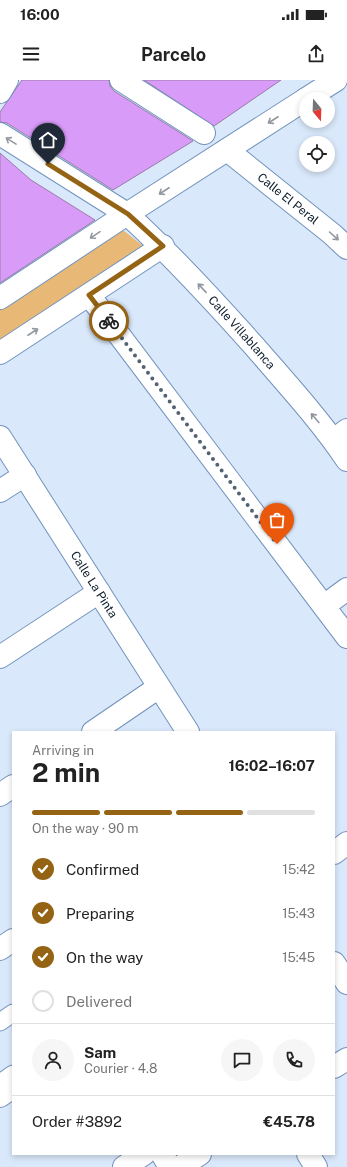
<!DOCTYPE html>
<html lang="en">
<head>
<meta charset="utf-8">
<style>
	:root { --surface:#fff; --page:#f6f6f6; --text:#222; --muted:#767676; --line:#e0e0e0; --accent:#946414 }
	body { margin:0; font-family:"Public Sans",sans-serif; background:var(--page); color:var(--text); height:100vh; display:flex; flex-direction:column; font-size:15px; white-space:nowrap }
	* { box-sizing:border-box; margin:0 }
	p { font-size:13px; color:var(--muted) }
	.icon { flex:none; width:22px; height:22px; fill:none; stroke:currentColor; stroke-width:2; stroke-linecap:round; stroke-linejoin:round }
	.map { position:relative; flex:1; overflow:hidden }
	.side { position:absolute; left:12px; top:651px; width:323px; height:424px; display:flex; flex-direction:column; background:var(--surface); border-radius:0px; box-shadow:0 2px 6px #0003 }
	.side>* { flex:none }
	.needle { width:26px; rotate:161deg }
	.fabs { position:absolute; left:299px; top:12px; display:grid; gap:8px }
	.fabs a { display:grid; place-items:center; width:36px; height:36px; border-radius:50%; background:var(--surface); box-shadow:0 2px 6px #0003; font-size:20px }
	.pin { position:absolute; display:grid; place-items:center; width:34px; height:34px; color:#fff; margin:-41px -17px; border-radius:50% 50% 50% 0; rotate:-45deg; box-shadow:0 0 4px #0007 }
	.pin .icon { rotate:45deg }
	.courier { position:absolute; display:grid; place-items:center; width:40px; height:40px; margin:-20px; border:3px solid #946414; border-radius:50%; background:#fff; color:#222; box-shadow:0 1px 5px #0007 }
	.overview em { font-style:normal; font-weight:700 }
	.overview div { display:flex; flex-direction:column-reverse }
	.overview { display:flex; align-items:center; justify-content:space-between; height:68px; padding:0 20px }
	h1 { font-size:26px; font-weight:700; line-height:30px }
	.bar { display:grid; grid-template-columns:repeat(4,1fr); gap:6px 4px; align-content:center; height:48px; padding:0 20px }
	.bar i { height:5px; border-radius:3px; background:var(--line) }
	.bar .on { background:var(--accent) }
	.bar p { grid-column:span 4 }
	.line { display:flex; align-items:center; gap:10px; padding:0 20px; border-top:1px solid var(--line) }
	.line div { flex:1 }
	.round { display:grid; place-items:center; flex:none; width:42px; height:42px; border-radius:21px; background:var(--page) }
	ol { padding:0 20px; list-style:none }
	li { display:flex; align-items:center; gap:12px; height:44px }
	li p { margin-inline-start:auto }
	li .icon { padding:4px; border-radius:50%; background:var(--accent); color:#fff; stroke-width:4 }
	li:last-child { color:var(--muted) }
	li i { width:22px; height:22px; border:2px solid var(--line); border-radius:50% }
	.status { display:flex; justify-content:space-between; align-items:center; height:28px; padding:0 20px; background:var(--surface); direction:ltr }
	.status svg { height:11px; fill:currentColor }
	header { display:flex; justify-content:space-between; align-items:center; height:52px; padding:0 20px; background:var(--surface); font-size:18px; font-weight:700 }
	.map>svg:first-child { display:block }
	.green { fill:#e8b877 }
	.building { fill:#d89bf8; stroke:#997ca9 }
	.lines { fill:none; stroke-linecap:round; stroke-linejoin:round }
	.pedestrian-casing { stroke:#7193bd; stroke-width:19 }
	.minor-casing { stroke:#7193bd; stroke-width:24 }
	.tertiary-casing { stroke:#7193bd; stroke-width:24 }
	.pedestrian { stroke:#fff; stroke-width:17 }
	.minor { stroke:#fff; stroke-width:22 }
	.tertiary { stroke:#fff; stroke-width:22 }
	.oneway { stroke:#92989f }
	.done { stroke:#546373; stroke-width:4; stroke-dasharray:0 7.2 }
	.route { stroke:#946414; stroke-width:5 }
	.labels { text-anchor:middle; stroke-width:3; stroke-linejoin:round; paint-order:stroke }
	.street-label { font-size:12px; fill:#0d1b2a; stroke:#edf4fd }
</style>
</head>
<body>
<div class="status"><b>16:00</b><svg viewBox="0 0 49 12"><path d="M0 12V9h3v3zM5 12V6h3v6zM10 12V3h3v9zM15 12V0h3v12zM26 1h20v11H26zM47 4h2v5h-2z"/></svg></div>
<header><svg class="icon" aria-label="menu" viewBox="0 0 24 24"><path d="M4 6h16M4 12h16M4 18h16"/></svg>Parcelo<svg class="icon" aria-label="share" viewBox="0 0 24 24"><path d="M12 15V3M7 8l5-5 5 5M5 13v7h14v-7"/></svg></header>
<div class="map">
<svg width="347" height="1087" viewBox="0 0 347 1087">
	<rect width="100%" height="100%" fill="#d9e8fa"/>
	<polygon class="green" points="119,147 147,169 0,264 0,226"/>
	<g class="building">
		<polygon points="22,0 109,0 110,6 114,11 193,61 113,110 7,43 0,42 0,32"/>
		<polygon points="144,0 281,0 214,46"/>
		<polygon points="0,73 31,100 95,140 0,203"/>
	</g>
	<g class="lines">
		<g class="pedestrian-casing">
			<g id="pedestrian">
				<polyline points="0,942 13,933"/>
				<polyline points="0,1003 13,994"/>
			</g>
		</g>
		<g class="minor-casing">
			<g id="minor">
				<polyline points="121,0 204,53"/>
				<polyline points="0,12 7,0"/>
				<polyline points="0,54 127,134"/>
				<path id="s1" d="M227 70 332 154 347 168"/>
				<polyline points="89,215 347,557"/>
				<polyline points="334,360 347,350"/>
				<polyline points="0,411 25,395"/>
				<polyline points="324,526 347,509"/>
				<polyline points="0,577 99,512"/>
				<polyline points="93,652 159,607"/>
				<polyline points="0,715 13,706"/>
				<polyline points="334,773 347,763"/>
				<polyline points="0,869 13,860"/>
				<polyline points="334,987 347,979"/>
				<polyline points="0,1016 13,1007"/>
				<polyline points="162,1074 170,1087"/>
				<polyline points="308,1074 316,1087"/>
				<polyline points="124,1087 144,1074"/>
				<polyline points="180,1087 200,1074"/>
			</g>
		</g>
		<g class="tertiary-casing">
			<g id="tertiary">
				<polyline points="306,19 336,0"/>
				<path id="s2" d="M127 134C173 176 214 221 255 267 287 304 320 340 347 380"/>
				<polyline points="0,218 127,134 306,19"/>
				<polyline points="0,273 163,166"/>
				<path id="s3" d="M0 357 188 652"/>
				<polyline points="334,883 347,903"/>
			</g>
		</g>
		<use href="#pedestrian" class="pedestrian"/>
		<use href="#minor" class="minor"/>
		<use href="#tertiary" class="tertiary"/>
	</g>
	<defs><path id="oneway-shaft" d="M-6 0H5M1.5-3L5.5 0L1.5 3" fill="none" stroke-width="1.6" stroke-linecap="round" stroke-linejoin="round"/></defs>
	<g class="oneway">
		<use href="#oneway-shaft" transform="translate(273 40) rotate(147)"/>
		<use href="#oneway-shaft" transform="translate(11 61) rotate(-148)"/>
		<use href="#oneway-shaft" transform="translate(164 111) rotate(147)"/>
		<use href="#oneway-shaft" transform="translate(95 155) rotate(146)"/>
		<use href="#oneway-shaft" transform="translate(334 156) rotate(42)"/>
		<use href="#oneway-shaft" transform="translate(202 208) rotate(-133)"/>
		<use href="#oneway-shaft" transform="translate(33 252) rotate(-33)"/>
		<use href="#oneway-shaft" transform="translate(315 338) rotate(-130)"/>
	</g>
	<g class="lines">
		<polyline class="done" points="109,241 277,464"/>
		<polyline class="route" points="48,84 128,134 163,166 89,215 109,241"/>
	</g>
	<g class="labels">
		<g class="street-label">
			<text dy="4" stroke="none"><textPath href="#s1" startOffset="78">Calle El Peral</textPath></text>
			<text dy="4" stroke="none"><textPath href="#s2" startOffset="165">Calle Villablanca</textPath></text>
			<text dy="4" stroke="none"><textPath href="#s3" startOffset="175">Calle La Pinta</textPath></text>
		</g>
	</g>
</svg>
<div class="fabs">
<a><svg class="needle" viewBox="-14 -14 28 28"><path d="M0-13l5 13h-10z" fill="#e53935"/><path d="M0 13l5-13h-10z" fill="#767676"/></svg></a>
<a><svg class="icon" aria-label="locate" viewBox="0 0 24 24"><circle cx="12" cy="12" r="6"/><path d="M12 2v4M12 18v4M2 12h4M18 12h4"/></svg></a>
</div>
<div class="pin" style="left:277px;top:464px;background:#ea580c"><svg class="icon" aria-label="bag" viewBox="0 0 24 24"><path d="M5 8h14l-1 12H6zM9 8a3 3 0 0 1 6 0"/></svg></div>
<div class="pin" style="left:48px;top:84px;background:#1f2937"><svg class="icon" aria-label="home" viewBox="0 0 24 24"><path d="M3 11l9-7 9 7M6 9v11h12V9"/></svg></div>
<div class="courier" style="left:109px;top:241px"><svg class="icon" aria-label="bike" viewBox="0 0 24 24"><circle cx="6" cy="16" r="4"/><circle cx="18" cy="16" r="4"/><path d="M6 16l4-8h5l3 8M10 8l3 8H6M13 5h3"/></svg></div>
<section class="side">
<div class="overview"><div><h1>2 min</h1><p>Arriving in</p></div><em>16:02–16:07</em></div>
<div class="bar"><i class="on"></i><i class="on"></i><i class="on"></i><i></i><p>On the way · 90 m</p></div>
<ol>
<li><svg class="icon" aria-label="check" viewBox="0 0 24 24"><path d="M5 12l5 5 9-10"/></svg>Confirmed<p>15:42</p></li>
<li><svg class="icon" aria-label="check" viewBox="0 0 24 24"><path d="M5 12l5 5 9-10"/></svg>Preparing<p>15:43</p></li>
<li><svg class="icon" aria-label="check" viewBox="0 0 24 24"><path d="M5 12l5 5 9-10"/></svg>On the way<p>15:45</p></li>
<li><i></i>Delivered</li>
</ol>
<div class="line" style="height:72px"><a class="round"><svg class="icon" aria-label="person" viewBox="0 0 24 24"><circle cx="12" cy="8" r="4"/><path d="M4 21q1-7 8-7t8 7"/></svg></a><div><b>Sam</b><p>Courier · 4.8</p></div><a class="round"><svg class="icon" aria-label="chat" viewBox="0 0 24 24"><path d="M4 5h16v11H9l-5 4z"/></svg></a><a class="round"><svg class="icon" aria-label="phone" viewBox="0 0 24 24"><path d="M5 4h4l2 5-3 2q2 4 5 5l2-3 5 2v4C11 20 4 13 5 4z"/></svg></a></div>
<div class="line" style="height:52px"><div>Order #3892</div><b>€45.78</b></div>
</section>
</div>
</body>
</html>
